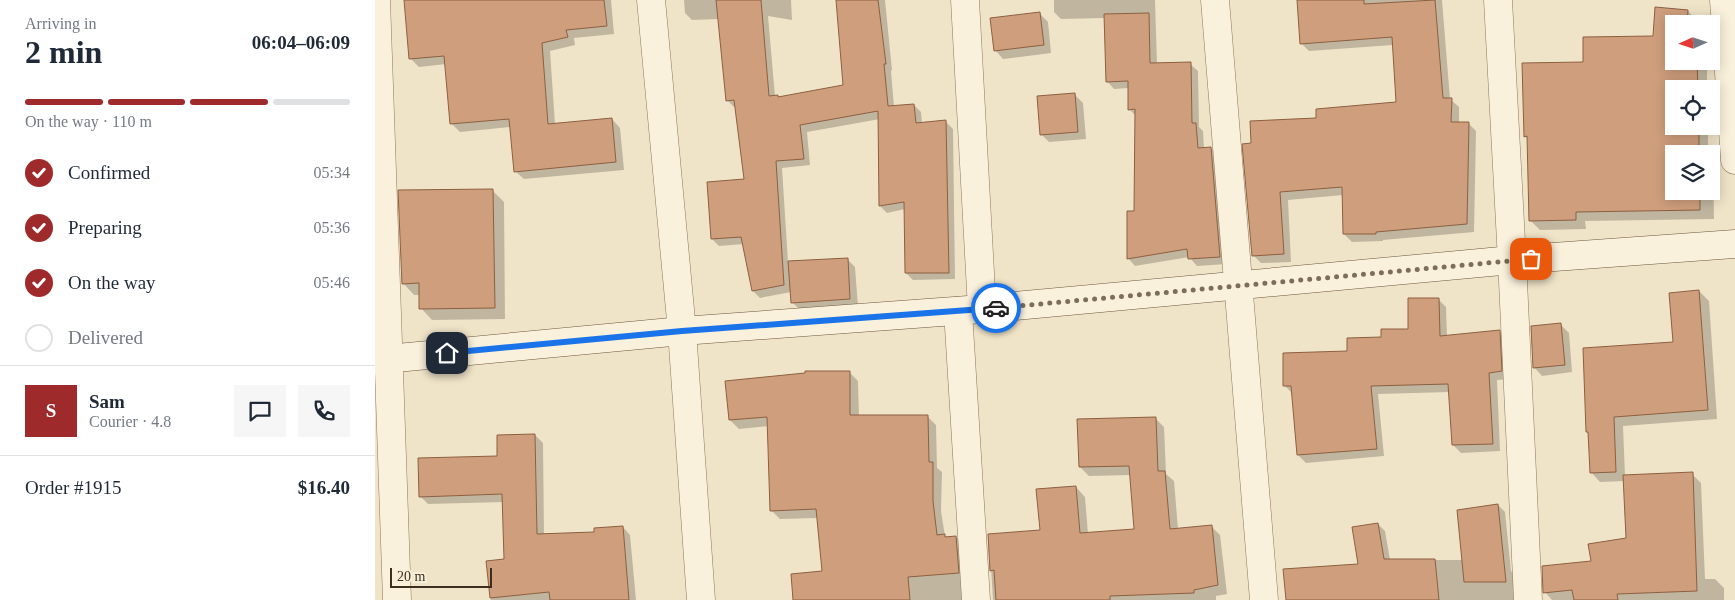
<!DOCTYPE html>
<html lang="en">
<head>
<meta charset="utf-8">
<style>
	:root { --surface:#fff; --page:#f6f6f7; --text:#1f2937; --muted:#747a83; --line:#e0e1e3; --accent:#9e2a2b }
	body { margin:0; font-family:"Times New Roman",serif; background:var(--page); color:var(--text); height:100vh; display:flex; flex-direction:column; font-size:19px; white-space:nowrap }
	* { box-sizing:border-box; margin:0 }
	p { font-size:16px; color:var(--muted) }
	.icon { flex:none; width:28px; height:28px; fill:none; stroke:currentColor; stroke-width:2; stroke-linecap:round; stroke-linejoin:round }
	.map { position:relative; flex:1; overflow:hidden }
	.panel { display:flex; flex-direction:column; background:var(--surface); width:375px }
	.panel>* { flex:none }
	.needle { width:32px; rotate:267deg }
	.tools { position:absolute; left:1290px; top:15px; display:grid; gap:10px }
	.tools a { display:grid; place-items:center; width:55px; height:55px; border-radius:0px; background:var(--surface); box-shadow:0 2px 12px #0003; font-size:25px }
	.scale { position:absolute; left:15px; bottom:12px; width:102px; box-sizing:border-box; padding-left:5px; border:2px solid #3d2e20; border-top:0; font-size:14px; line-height:18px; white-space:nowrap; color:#3d2e20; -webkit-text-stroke:4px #f7eed8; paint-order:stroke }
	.pin { position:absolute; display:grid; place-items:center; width:42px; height:42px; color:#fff; margin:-21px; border-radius:10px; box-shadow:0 2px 8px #0006 }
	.courier { position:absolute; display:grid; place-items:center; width:50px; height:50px; margin:-25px; border:4px solid #1a73e8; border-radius:50%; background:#fff; color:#222; box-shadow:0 1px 6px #0007 }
	.head em { font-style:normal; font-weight:700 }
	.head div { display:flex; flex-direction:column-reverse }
	.head { display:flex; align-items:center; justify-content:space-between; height:85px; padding:0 25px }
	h1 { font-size:32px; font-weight:700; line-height:38px }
	.bar { display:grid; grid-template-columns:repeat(4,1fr); gap:8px 5px; align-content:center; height:60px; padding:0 25px }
	.bar i { height:6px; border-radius:4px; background:var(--line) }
	.bar .on { background:var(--accent) }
	.bar p { grid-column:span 4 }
	.line { display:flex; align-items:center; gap:12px; padding:0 25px; border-top:1px solid var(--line) }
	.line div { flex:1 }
	.round { display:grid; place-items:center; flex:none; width:52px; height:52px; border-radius:0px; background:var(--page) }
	ol { padding:0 25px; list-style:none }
	li { display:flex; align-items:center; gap:15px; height:55px }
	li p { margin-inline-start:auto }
	li .icon { padding:5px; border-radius:50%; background:var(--accent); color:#fff; stroke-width:4 }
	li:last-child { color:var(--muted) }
	li i { width:28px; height:28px; border:2px solid var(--line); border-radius:50% }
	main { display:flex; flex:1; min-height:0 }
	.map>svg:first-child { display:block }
	.shadow { fill:#0003 }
	.building { fill:#cf9f7d; stroke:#8d5f41 }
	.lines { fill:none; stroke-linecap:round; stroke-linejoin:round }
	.street-casing { stroke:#8d765c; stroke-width:29 }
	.secondary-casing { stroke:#6f573f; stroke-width:29 }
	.street { stroke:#faf1dc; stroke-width:28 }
	.secondary { stroke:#faf1dc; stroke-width:28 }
	.done { stroke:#7c6e5b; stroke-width:5; stroke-dasharray:0 9 }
	.route { stroke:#1a73e8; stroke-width:6 }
</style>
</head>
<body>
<main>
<section class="panel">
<div class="head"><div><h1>2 min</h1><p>Arriving in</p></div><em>06:04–06:09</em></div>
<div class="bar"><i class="on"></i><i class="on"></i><i class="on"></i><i></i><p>On the way · 110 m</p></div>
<ol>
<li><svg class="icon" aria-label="check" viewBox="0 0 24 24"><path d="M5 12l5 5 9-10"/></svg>Confirmed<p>05:34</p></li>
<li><svg class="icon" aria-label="check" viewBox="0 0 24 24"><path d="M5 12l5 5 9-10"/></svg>Preparing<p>05:36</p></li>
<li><svg class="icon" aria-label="check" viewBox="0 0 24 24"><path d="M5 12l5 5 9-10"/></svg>On the way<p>05:46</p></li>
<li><i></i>Delivered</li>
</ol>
<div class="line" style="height:90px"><b class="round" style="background:var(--accent);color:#fff">S</b><div><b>Sam</b><p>Courier · 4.8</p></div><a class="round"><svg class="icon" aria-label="chat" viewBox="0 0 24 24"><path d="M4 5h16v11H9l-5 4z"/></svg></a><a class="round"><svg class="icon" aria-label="phone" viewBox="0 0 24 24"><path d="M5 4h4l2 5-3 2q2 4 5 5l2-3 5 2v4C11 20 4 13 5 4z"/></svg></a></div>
<div class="line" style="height:65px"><div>Order #1915</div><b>$16.40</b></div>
</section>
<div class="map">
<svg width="1360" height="600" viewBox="0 0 1360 600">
	<rect width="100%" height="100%" fill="#f0e4c8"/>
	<g class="shadow">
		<polygon points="95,0 236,0 239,34 199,38 200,45 175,51 180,124 237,119 245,128 249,170 149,179 140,171 136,127 85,132 76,123 71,64 44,67 35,58"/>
		<polygon points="309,0 416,0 417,20 393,16 400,96 404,98 469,86 475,0 510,0 517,70 516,71 519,107 539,105 546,112 547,124 571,122 578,129 580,279 538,280 531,273 530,209 512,213 505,206 505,119 432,132 435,165 407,168 413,262 472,259 480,267 483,307 425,310 417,302 416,292 385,298 378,291 369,244 344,246 337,239 370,180 361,107 359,107 352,100 344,19 317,20 310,13"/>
		<polygon points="679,0 780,0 782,64 815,64 823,71 824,127 828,131 829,149 836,148 843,155 852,264 822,266 814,257 760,266 753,258 760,212 761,116 754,109 754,88 739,89 732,81 730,18 686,19 679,12"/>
		<polygon points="923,0 1067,0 1075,99 1084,107 1084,123 1093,123 1101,131 1099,232 1008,240 1008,241 977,242 969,234 968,195 913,200 916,262 886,263 878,255 877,145 943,119 1022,104 1018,45 934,51 926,43"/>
		<polygon points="1313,11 1322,21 1322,24 1299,24 1299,61 1332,61 1332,89 1299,89 1299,126 1333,126 1333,154 1299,154 1299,191 1336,191 1336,168 1338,170 1339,219 1210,221 1211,229 1165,230 1155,220 1153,139 1150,136 1209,63 1279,37"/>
		<polygon points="665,14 673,22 676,53 628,59 620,50"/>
		<polygon points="700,95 708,103 711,139 674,142 666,134"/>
		<polygon points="117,190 129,202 130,319 57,320 46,308 45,295 39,295 28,283"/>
		<polygon points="1324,291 1334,301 1342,419 1248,426 1250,476 1317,474 1326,483 1330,579 1340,579 1349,588 1349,600 1177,600 1170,592 1252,539 1250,481 1225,482 1216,472 1214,434 1212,432 1300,343"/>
		<polygon points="1063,299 1071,307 1072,337 1124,331 1132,339 1134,379 1122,380 1125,451 1086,453 1078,445 1075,392 1003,394 1009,456 931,463 923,455 918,394 910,386 973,352 1007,338 1034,330"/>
		<polygon points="1185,324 1194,333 1197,372 1167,376 1159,367"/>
		<polygon points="474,372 483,381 484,417 552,416 561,425 562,468 567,472 566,511 570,536 571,538 581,537 590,546 593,600 419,600 448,572 443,518 405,519 396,510 394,426 364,429 355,420 352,382"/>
		<polygon points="780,418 789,427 791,474 799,481 803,529 836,526 845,535 852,594 841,596 841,600 618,600 614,535 666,531 701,487 710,497 713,534 760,531 756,475 714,476 705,467"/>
		<polygon points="160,435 168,443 169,535 220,533 248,527 255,535 261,600 116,600 113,562 131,560 129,502 53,504 45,496 124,458"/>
		<polygon points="1123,505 1130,512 1136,571 1143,578 1144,600 912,600 984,565 1003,524 1010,531 1015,560 1088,560"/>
	</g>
	<g class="building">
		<polygon points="29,0 229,0 232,26 191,30 193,37 167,43 173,124 237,118 241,162 139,172 134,119 75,124 69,56 34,59"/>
		<polygon points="341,0 386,0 394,96 403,95 403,97 468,85 461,0 503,0 511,64 509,64 513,106 539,104 541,123 571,120 574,273 530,273 529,202 504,206 503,111 425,125 429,159 401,161 409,285 377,291 366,237 336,239 332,182 369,179 359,100 351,101"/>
		<polygon points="922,0 989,0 989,4 1060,0 1068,98 1077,98 1076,122 1094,122 1092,224 1001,232 1001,234 968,234 967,187 905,192 909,254 877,256 867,144 876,143 875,121 941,118 941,109 1021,102 1017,37 925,44"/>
		<polygon points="1280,7 1313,10 1312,24 1299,24 1299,61 1322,61 1323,89 1299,89 1299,126 1324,126 1324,154 1299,154 1299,191 1325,191 1325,210 1201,212 1201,220 1154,221 1152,136 1149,137 1147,63 1208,62 1208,37 1278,36"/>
		<polygon points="665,12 669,45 619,51 615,18"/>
		<polygon points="774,13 775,63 816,62 817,123 821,123 823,148 836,147 845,257 813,259 812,249 752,259 752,211 759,211 760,109 753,110 753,81 731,82 729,14"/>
		<polygon points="700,93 703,132 665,135 662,96"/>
		<polygon points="118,189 120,308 44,309 44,283 27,284 23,190"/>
		<polygon points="473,258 475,299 416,303 413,261"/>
		<polygon points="1324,290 1333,410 1239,417 1241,472 1215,473 1213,432 1211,432 1208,348 1298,342 1294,293"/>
		<polygon points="1033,298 1064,298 1065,336 1125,330 1127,371 1114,373 1118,444 1077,445 1073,384 996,386 1002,449 922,455 916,386 908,386 908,353 972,351 972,338 1006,337 1006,329 1033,329"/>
		<polygon points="1186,323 1190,365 1158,368 1156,326"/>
		<polygon points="430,371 475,371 475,415 553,415 554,462 558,462 558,501 562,535 570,534 570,537 581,536 584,573 533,577 535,600 418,600 416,574 447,571 441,509 395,511 392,417 354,420 350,381 430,373"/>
		<polygon points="781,417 783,471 790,471 795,529 837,525 843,585 819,590 819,593 735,596 735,600 621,600 619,570 615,571 613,534 665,530 661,489 701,486 705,533 759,529 754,466 704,467 702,419"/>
		<polygon points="160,434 162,534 219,532 219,528 248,526 254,600 175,600 174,592 115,598 111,561 129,559 127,494 44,497 43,458 122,456 122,435"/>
		<polygon points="1318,472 1322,591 1242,594 1243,600 1199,600 1197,590 1168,593 1167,566 1216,561 1213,544 1251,538 1248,475"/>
		<polygon points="1123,504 1131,582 1089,582 1082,510"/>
		<polygon points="1003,523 1009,559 1060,559 1064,600 911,600 908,569 983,564 977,527"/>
	</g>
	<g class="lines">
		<g class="street-casing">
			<g id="street">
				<polyline points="1,0 22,600"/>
				<polyline points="276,0 307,331 326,600"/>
				<polyline points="590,0 607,309"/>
				<polyline points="840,0 889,600"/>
				<polyline points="1123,0 1137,260 1153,600"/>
				<polyline points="1349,0 1360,160"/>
				<polyline points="583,311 601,600"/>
			</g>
		</g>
		<g class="secondary-casing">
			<polyline id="secondary" points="0,360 307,331 607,309 1137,260 1360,244"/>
		</g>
		<use href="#street" class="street"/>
		<use href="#secondary" class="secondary"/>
	</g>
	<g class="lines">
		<polyline class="done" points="621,308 1156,259"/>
		<polyline class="route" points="72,353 307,331 621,308"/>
	</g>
</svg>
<div class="tools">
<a><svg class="needle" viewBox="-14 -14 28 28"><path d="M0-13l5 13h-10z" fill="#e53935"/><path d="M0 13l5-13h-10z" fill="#747a83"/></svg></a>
<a><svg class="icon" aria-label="locate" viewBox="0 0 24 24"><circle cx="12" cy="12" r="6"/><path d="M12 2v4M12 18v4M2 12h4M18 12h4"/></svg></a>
<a><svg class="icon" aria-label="layers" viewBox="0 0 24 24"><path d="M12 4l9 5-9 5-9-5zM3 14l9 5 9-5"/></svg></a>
</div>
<div class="scale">20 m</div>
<div class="pin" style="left:1156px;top:259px;background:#ea580c"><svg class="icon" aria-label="bag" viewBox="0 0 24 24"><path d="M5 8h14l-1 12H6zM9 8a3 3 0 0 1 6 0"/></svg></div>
<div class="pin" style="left:72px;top:353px;background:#1f2937"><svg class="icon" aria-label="home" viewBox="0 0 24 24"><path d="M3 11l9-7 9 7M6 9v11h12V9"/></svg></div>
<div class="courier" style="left:621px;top:308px"><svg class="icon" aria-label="car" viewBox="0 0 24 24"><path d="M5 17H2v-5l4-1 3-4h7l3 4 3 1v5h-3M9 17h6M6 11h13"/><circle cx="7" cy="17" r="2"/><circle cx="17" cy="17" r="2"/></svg></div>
</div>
</main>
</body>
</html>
